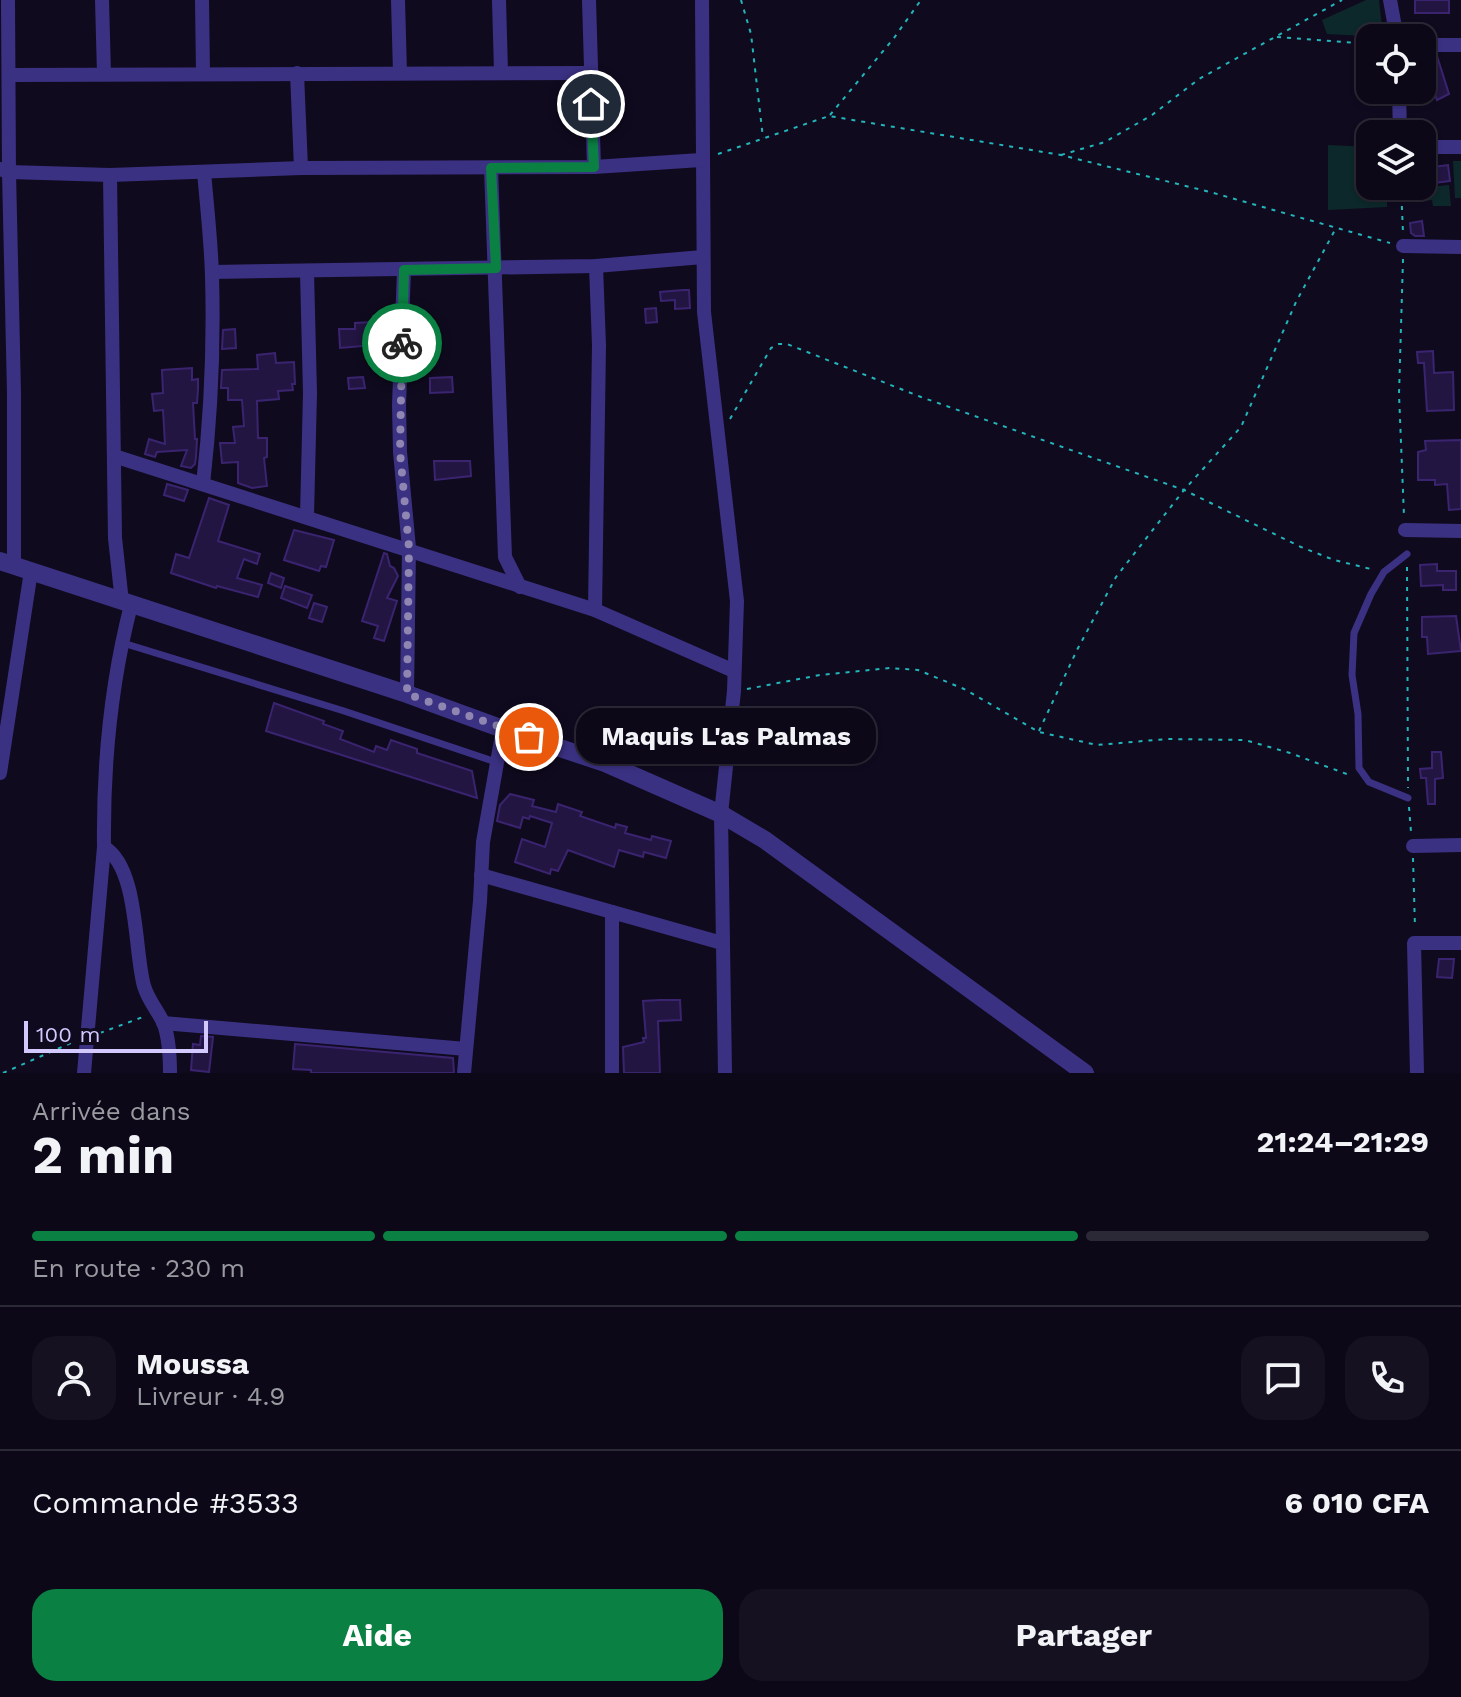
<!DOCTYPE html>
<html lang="fr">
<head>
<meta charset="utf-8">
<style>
	:root { --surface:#0c0817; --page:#151120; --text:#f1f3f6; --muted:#9a9aa1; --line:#2c2936; --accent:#0b8043 }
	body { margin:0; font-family:"Work Sans",sans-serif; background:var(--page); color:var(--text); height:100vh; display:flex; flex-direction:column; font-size:30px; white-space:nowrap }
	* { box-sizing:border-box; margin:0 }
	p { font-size:26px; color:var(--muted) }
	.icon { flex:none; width:44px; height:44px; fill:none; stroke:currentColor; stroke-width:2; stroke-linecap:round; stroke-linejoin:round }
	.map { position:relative; height:1073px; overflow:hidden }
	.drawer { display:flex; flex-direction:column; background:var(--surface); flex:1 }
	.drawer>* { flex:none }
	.fabs { position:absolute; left:1356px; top:24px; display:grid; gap:16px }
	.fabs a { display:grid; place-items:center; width:80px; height:80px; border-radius:16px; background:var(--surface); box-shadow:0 2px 6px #0004,0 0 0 2px var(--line); font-size:40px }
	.scale { position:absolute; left:24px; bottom:20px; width:184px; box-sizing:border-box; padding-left:8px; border:4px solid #d3c9ff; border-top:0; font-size:22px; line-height:28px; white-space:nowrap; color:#d3c9ff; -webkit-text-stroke:6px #100a1f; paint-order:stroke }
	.pin { position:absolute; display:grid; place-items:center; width:68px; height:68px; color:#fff; margin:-34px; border:4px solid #fff; border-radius:50%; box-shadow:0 2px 8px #0007 }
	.courier { position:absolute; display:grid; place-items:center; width:80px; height:80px; margin:-40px; border:6px solid #0b8043; border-radius:50%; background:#fff; color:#222; box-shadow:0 2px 10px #0007 }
	.bubble { position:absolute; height:56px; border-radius:24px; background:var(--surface); box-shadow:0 2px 6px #0004,0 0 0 2px var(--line); font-size:26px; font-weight:700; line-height:56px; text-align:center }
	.headline em { font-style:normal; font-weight:700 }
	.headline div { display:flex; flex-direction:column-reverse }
	.headline { display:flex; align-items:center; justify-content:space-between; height:136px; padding:0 32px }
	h1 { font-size:52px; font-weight:700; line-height:60px }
	.bar { display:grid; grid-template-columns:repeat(4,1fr); gap:12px 8px; align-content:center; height:96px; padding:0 32px }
	.bar i { height:10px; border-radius:6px; background:var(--line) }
	.bar .selected { background:var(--accent) }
	.bar p { grid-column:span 4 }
	.line { display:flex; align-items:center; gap:20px; padding:0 32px; border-top:2px solid var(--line) }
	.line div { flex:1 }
	.round { display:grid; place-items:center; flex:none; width:84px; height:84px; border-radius:24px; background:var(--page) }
	.button { display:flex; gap:16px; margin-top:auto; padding:16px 32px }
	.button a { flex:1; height:92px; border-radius:24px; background:var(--accent); color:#fff; font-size:32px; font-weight:700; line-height:92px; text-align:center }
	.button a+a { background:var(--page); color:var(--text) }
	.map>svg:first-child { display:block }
	.green { fill:#0d282a }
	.building { fill:#221542; stroke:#3a2470; stroke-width:2 }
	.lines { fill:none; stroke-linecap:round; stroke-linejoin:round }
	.path { stroke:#22b6ba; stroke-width:2; stroke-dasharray:4 6; stroke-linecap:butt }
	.service { stroke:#3b3183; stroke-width:7 }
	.minor { stroke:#3b3183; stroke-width:14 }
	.tertiary { stroke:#3b3183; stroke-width:18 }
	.done { stroke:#8f86b1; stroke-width:8; stroke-dasharray:0 14.4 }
	.route { stroke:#0b8043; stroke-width:10 }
</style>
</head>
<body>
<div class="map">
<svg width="1461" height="1073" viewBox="0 0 1461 1073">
	<rect width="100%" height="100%" fill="#100a1f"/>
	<g class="green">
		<polygon points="1366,0 1379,0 1383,37 1327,34 1322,20"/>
		<polygon points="1328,145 1370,147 1370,186 1387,186 1387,207 1328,210"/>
		<polygon points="1453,161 1461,161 1461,198 1455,198"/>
		<polygon points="1449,185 1451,206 1433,206 1432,200 1417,202 1417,188"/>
	</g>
	<g class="building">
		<rect x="1415" y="0" width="34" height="13"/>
		<polygon points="1437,56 1449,94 1437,100 1429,78 1435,78"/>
		<polygon points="1448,165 1450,181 1435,183 1432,167"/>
		<polygon points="1422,221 1424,236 1415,236 1411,233 1410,223"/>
		<polygon points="683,290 689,290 690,308 675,309 675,300 661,301 660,292"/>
		<polygon points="656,308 657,322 646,323 645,309"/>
		<polygon points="373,316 386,316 387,329 392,329 391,350 374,350 374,345 340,348 339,329 355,329 355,323 373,322"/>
		<polygon points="235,329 236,348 222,349 223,330"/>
		<polygon points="1433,351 1434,373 1453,372 1454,410 1427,411 1424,363 1418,363 1417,352"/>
		<polygon points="275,353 276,363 294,362 295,384 292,384 293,390 278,391 279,399 257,401 258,438 267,438 267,457 264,458 267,486 252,488 238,483 238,462 222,463 220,443 235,443 233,427 244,426 242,400 228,400 228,388 221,388 222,370 258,369 257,355"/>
		<polygon points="192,368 192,380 198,379 198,389 197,403 193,403 195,439 197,439 196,457 195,464 191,468 181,466 187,450 157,452 155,457 145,454 149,439 165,444 163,410 154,411 152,394 163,393 162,370"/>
		<polygon points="363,377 365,388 349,389 348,378"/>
		<polygon points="452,377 453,392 430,393 430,378"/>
		<polygon points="1461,440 1461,509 1449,510 1447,484 1435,485 1435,480 1418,480 1418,452 1426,450 1425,441"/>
		<polygon points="434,461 470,461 471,476 435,480"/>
		<polygon points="167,484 188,490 184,501 164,495"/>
		<polygon points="209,498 229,505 218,541 260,554 257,564 244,559 237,578 262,585 258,597 217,586 216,588 171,573 176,554 189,558"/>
		<polygon points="294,530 334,540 326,567 321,566 319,571 284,560"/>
		<polygon points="384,553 387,554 390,566 394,568 398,576 387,598 397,601 384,641 374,638 378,626 362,621"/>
		<polygon points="1437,564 1437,571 1456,571 1456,590 1443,590 1443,585 1421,586 1420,565"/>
		<polygon points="271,573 284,578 281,588 268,583"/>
		<polygon points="285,586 312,595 307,608 281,598"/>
		<polygon points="314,603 327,607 322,622 309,618"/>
		<polygon points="1456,616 1461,651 1428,654 1427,637 1422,637 1422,617"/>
		<polygon points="274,703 324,721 323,724 343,731 340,739 374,752 376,746 387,750 391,740 417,749 417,753 472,771 477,798 266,731"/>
		<polygon points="666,720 689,724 687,738 664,734"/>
		<polygon points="1432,752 1441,752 1443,778 1435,779 1435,804 1428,804 1426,778 1421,778 1420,769 1432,768"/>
		<polygon points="510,794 534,800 532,806 556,812 558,804 582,812 580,816 615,828 616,824 627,827 625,833 651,840 652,836 671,841 666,858 644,852 643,857 619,850 614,867 568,850 558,871 551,869 550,874 515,862 522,839 545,847 552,823 530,816 529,819 523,817 520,828 497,821 500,805"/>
		<polygon points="1439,959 1454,959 1452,978 1437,977"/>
		<polygon points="660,1000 680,1000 681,1020 658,1021 660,1073 624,1073 623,1047 644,1042 643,1038 646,1038 643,1001"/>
		<polygon points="201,1036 213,1037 209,1072 191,1070 193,1044 200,1045"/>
		<polygon points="295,1044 453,1058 454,1073 311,1073 311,1070 293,1069"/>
	</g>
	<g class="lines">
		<g class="path">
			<polyline points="741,0 751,34 763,138"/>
			<polyline points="1277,37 1370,44"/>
			<polyline points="830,115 894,38 921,0"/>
			<polyline points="718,154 829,116 1061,155 1210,192 1390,243"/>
			<polyline points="1061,155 1105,142 1152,115 1199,79 1342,0"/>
			<polyline points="1401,186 1403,233"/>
			<polyline points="1403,259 1399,394 1404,516"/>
			<polyline points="730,419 771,348 779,344 787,344 921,397 1184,490 1301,547 1334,560 1375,570"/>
			<polyline points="1407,567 1408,788"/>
			<polyline points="747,689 820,675 890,668 918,670 964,689 1039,732 1097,745 1167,739 1245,740 1290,753 1352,776"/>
			<polyline points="1039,731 1077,650 1116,577 1184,490 1241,427 1296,302 1335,230"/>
			<polyline points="1409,807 1411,832"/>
			<polyline points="1413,858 1415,928"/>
			<polyline points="100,1033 143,1017"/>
			<polyline points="3,1073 71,1043"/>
		</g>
		<g class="service">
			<polyline points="1407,554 1384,572 1371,594 1354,633 1352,675 1358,714 1359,768 1369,782 1408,798"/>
			<polyline points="123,643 344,711 496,762"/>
		</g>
		<g class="minor">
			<polyline points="8,0 9,172 14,393 14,565"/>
			<polyline points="102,0 104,74"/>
			<polyline points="202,0 203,73"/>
			<polyline points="398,0 400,73"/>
			<polyline points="499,0 501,72"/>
			<polyline points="589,0 594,167"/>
			<polyline points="702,0 704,312 737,601 734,691 721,814 725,1073"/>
			<polyline points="1390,0 1397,38"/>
			<polyline points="1422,45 1461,45"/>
			<polyline points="297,73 301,168"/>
			<polyline points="10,75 590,73"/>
			<polyline points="1399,90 1400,134"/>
			<polyline points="1422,147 1461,147"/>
			<polyline points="491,168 505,557 520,587"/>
			<polyline points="0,169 9,172 110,175 301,168 594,167 701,160"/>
			<polyline points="110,175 115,538 122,602"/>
			<polyline points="1403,246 1461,247"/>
			<polyline points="404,270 399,405 400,452 409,548 407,694"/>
			<polyline points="212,272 596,266 703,257"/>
			<polyline points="307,272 310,393 307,516"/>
			<polyline points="114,456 595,610 734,671"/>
			<path d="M203 484C211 415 214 345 212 276 211 241 207 206 204 172"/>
			<polyline points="1405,530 1461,531"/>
			<path d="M131 605C111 683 103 767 104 847 139 868 134 951 144 986 148 1000 158 1011 164 1024 169 1039 170 1057 170 1073"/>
			<polyline points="595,610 599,345 596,266"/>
			<polyline points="0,773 31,571"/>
			<polyline points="1413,846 1461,845"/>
			<polyline points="481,875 722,943"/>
			<polyline points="163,1023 466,1049"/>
			<polyline points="84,1073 104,847"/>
			<polyline points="464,1073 480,901 483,842 503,729"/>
			<polyline points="612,1073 612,912"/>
			<polyline points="1417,1073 1414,943 1461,943"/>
		</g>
		<polyline class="tertiary" points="0,561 407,694 503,729 605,763 721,814 765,840 1085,1073"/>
	</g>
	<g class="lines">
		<polyline class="done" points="402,343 400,452 409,548 407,694 529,737"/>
		<polyline class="route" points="402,343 404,270 496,268 491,168 594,167 591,104"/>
	</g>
</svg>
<div class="fabs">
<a><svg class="icon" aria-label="locate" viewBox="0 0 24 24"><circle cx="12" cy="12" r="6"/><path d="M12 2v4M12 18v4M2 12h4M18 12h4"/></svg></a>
<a><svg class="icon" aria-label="layers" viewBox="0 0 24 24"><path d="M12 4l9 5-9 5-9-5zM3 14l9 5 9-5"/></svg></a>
</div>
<div class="scale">100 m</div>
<div class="pin" style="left:529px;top:737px;background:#ea580c"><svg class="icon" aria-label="bag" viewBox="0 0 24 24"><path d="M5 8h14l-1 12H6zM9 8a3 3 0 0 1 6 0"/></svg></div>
<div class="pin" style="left:591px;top:104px;background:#1f2937"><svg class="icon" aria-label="home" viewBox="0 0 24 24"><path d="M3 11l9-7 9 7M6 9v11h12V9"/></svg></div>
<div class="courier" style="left:402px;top:343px"><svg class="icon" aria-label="bike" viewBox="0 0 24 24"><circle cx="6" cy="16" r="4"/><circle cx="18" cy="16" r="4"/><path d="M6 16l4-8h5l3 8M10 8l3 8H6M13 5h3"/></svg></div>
<div class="bubble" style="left:576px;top:708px;width:300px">Maquis L'as Palmas</div>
</div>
<section class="drawer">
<div class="headline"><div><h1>2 min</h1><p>Arrivée dans</p></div><em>21:24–21:29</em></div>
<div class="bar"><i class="selected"></i><i class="selected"></i><i class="selected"></i><i></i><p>En route · 230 m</p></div>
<div class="line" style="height:144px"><a class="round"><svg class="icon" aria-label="person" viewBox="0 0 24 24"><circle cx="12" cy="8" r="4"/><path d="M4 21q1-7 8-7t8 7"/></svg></a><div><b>Moussa</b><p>Livreur · 4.9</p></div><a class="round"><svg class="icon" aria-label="chat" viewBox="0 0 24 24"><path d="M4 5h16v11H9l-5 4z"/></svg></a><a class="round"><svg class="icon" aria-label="phone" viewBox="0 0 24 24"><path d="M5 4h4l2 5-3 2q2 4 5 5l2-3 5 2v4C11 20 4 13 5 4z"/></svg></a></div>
<div class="line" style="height:104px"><div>Commande #3533</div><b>6 010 CFA</b></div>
<div class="button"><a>Aide</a><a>Partager</a></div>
</section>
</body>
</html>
